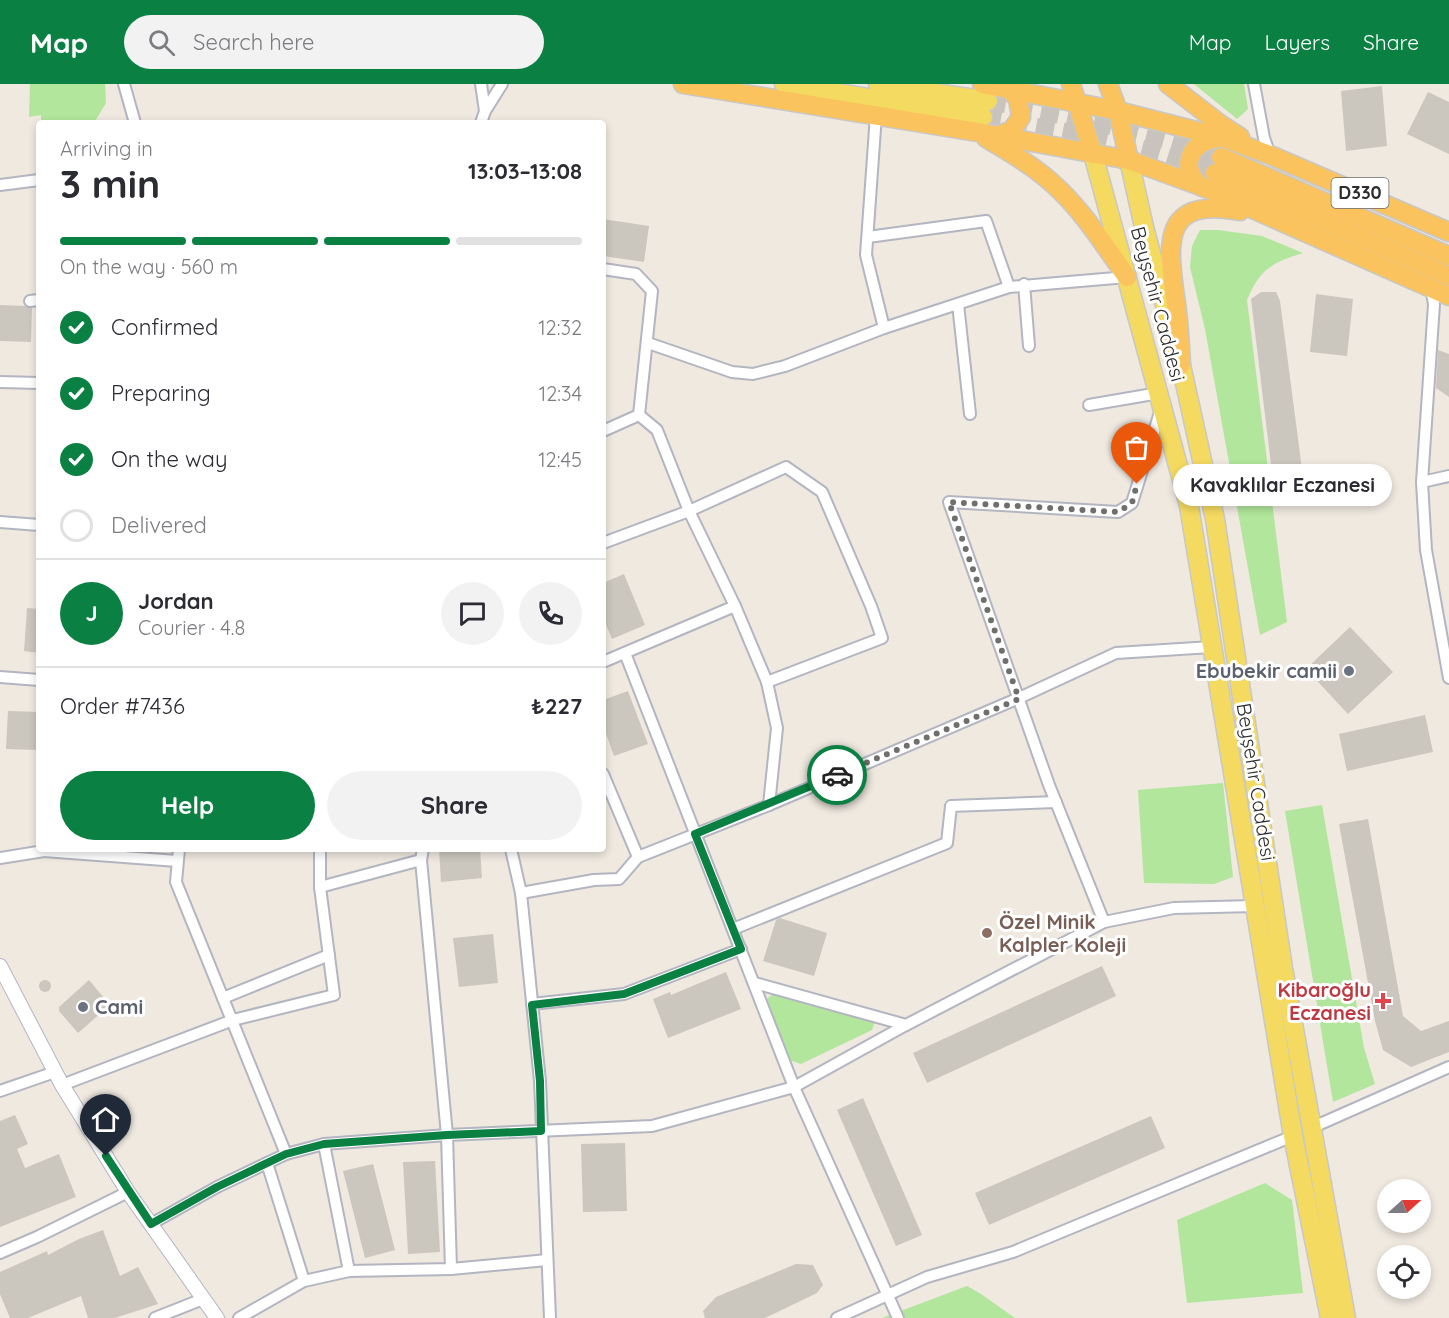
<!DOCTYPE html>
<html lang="en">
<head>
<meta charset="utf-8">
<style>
	:root { --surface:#fff; --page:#f2f2f3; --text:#2b2b33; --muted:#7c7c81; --line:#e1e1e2; --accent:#0b8043 }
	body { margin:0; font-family:Quicksand,sans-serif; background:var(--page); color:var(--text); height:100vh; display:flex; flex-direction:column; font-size:22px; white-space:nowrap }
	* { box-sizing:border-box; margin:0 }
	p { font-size:20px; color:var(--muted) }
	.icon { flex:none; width:33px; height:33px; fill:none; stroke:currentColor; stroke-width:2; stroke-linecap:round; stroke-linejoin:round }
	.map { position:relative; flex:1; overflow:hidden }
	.panel { position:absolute; left:36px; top:36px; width:570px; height:732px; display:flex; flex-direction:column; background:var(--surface); border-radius:6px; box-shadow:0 3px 9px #0003 }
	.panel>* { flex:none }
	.needle { width:39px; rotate:69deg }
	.fabs { position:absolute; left:1377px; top:1095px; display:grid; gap:12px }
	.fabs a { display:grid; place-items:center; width:54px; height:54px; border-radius:50%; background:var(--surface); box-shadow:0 3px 9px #0003; font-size:30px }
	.pin { position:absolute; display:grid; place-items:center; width:51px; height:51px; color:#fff; margin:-62px -26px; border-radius:50% 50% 50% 0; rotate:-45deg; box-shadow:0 0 6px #0007 }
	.pin .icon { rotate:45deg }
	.courier { position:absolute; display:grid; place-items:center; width:60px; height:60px; margin:-30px; border:4px solid #0b8043; border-radius:50%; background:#fff; color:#222; box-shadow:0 2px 8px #0007 }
	.bubble { position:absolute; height:42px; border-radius:21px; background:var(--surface); box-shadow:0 3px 9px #0003; font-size:20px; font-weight:700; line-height:42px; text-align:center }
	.summary em { font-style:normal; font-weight:700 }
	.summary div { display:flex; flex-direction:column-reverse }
	.summary { display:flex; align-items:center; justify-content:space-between; height:102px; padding:0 24px }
	h1 { font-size:39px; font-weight:700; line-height:45px }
	.bar { display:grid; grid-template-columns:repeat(4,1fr); gap:9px 6px; align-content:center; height:72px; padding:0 24px }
	.bar i { height:8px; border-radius:4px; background:var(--line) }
	.bar .current { background:var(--accent) }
	.bar p { grid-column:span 4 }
	.line { display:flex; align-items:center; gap:15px; padding:0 24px; border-top:2px solid var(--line) }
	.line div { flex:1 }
	.round { display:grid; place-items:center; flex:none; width:63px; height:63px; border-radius:32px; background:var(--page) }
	ol { padding:0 24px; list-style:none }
	li { display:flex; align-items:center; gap:18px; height:66px }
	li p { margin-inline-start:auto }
	li .icon { padding:6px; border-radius:50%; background:var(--accent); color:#fff; stroke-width:4 }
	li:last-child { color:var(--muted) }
	li i { width:33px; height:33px; border:3px solid var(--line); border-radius:50% }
	.button { display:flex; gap:12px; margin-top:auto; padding:12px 24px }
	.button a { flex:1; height:69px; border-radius:36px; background:var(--accent); color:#fff; font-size:24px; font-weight:700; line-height:69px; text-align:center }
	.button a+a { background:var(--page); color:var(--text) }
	header { display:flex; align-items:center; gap:36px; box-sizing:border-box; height:84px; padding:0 30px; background:var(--accent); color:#fff }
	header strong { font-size:28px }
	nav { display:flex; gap:33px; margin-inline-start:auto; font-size:21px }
	.search { width:420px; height:54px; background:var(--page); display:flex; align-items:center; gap:15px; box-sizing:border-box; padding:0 21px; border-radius:33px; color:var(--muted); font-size:22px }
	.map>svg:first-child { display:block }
	.green { fill:#b1e69c }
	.building { fill:#cbc7be }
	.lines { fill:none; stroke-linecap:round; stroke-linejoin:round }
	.primary-tunnel { stroke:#c8c3bc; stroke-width:18; stroke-dasharray:18 9; stroke-linecap:butt }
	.minor-casing { stroke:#b3b5c1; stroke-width:14 }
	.tertiary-casing { stroke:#b3b5c1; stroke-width:16 }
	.primary-casing { stroke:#c8c8c8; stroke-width:21 }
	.trunk-casing { stroke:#c8c8c8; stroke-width:21 }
	.minor { stroke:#fff; stroke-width:10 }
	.tertiary { stroke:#fff; stroke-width:14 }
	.primary { stroke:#f4da60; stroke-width:18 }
	.trunk { stroke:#fac35e; stroke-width:18 }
	.done { stroke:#716f6c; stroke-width:6; stroke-dasharray:0 10.8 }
	.route { stroke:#0b8043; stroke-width:8 }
	.worship-dot { fill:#6b7280; stroke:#fff; stroke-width:2 }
	.education-dot { fill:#8d6e63; stroke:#fff; stroke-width:2 }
	.health-dot { fill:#e0444e; stroke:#fff; stroke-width:2 }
	.labels { text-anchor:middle; stroke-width:6; stroke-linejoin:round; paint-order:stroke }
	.shield { fill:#fff; stroke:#6c6c6c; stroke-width:1.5 }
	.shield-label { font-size:18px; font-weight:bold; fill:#2d2d2d }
	.street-label { font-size:20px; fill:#2d2d2d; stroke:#fff }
	.worship-label { font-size:20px; font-weight:bold; fill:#5b616d; stroke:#fff; text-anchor:end }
	.education-label { font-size:20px; font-weight:bold; fill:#785e54; stroke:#fff; text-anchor:start }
	.health-label { font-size:20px; font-weight:bold; fill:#be3a42; stroke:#fff; text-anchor:end }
</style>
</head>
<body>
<header>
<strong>Map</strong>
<div class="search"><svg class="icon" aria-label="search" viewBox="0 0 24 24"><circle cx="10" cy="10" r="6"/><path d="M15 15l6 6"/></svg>Search here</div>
<nav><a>Map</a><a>Layers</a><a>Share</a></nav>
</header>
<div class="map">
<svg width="1449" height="1234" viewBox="0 0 1449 1234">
	<rect width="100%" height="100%" fill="#efe9e0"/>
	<g class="green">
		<polygon points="30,0 105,0 106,19 94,39 41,39 41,31 29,33"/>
		<polygon points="1194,0 1244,0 1248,25 1237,35"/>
		<path d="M1200 146H1218L1262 152 1303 169C1271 179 1260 185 1247 216L1287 538 1260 551 1205 245 1190 183 1192 162Z"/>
		<polygon points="1223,699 1233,793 1214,800 1144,799 1138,706"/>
		<polygon points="1322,721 1364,964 1375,1000 1333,1018 1285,727"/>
		<polygon points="775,908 875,937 872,946 801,980 789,976 767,915"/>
		<polygon points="1265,1099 1292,1116 1303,1209 1187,1219 1177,1136"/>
		<polygon points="967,1202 981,1210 1015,1234 882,1234"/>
	</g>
	<g class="building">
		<polygon points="1382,2 1387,62 1346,67 1341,7"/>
		<polygon points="1428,8 1449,18 1449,70 1407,50"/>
		<polygon points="603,135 649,142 644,178 603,172"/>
		<polygon points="1261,208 1276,208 1280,217 1303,393 1299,399 1287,403 1279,403 1273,397 1251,215"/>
		<polygon points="1316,210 1353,215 1347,272 1310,268"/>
		<polygon points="0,221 25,222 32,224 31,258 0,257"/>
		<polygon points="1438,266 1449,270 1449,313 1436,304"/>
		<polygon points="624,490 645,541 612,555 603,533 603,499"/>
		<polygon points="27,524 39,525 39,569 24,567"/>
		<polygon points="1350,543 1393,588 1348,630 1306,585"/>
		<polygon points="628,607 648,660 614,672 603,641 603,616"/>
		<polygon points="8,627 39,628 39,666 6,665"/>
		<polygon points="1425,631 1433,668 1347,687 1339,650"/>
		<polygon points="1368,735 1403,932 1421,947 1449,937 1449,968 1411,983 1383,966 1375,937 1339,740"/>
		<polygon points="439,765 480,765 482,794 441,798"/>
		<polygon points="780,834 827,849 814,892 763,877 776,836"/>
		<polygon points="493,850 498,899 459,903 453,854"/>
		<polygon points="1102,882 1116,912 927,999 913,969"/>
		<polygon points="726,888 741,925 668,954 653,915 670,908 671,911"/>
		<circle cx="45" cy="902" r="6"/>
		<polygon points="89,896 110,921 78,949 59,927 59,923"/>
		<polygon points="863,1014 922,1151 896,1162 837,1026"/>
		<polygon points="15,1031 28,1060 17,1065 25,1084 59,1070 76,1113 0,1143 0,1037"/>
		<polygon points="1151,1032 1165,1064 989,1141 975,1109"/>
		<polygon points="625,1059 627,1127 583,1128 581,1060"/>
		<polygon points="435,1077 440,1168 408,1170 403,1078"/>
		<polygon points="373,1080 395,1166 365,1174 343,1087"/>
		<polygon points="103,1146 120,1192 138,1183 158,1220 115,1234 88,1234 81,1212 28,1234 10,1234 0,1210 0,1188 47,1167 48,1171 79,1155"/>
		<polygon points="796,1180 813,1181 823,1201 817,1209 765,1234 705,1234 703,1227 716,1213"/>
	</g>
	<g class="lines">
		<g class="primary-tunnel">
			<path d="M988 17C1067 31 1144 48 1221 73"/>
			<path d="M983 33C1062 48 1141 59 1215 89"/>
		</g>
		<g class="minor-casing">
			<g id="minor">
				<polyline points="124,0 135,39"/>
				<polyline points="481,0 485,27"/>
				<polyline points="1254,0 1264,54 1270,71"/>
				<polyline points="876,31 866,171 884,244"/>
				<polyline points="481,39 485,27 502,0"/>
				<polyline points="0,101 39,96"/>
				<polyline points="868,153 986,137 1009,203"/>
				<polyline points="603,185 636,190 652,207 639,331 603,347"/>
				<polyline points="1024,200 1029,262"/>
				<polyline points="1431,204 1434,220 1422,398 1426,466 1449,594"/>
				<polyline points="30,217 39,216"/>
				<polyline points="958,220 970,330"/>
				<polyline points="648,259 732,288 753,290 785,282 884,244 1009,203 1127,193"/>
				<polyline points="0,298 39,299"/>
				<polyline points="1089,321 1159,309"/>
				<polyline points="639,331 657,346 689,427 735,522 767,598 777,644 769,721"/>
				<polyline points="1422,398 1449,392"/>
				<polyline points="0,438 39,441"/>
				<polyline points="603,459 689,427 786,383 822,408 871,522 882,554 767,598"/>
				<polyline points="625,569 794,1003 898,1234"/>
				<polyline points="603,578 735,522"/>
				<polyline points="0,593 39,596"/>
				<polyline points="603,690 638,773"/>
				<polyline points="179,765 176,798 286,1070"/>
				<polyline points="511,765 521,809 540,997 550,1234"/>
				<polyline points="0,774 44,767 177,777"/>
				<polyline points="421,776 447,1051 451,1185"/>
				<polyline points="320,803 421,776 423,765"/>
				<polyline points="521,809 594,796 619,795 638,773 769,721 1019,614 1116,569 1212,563"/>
				<polyline points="1104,838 1049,701 949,418 1118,428 1132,419 1161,325"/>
				<polyline points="733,845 947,759 951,722 1056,718"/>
				<polyline points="755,899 906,941 1104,838 1174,824 1254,822"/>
				<polyline points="223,914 329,871"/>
				<polyline points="532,920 624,910 741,865"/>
				<polyline points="62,1001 233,936 334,911 320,803 320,765"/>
				<polyline points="0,1007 55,988"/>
				<polyline points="1311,1044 1449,983"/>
				<polyline points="324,1060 349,1187"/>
				<polyline points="267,1079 304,1197"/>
				<polyline points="151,1140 217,1103 286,1070 324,1060 447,1051 652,1042 794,1003 906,941"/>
				<polyline points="0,1169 37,1153 128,1108"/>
				<polyline points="155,1234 203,1215"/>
				<polyline points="239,1234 304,1197 349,1187 451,1185 547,1176"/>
				<polyline points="837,1234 927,1193 1013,1168 1293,1052"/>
			</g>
		</g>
		<g class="tertiary-casing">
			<polyline id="tertiary" points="0,882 62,1001 128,1108 217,1234"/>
		</g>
		<g class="primary-casing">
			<g id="primary">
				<polyline points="784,0 983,33"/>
				<polyline points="878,0 988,17"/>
				<polyline points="1093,70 1189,422 1293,1052 1330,1234"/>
				<polyline points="1129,76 1144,143 1181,281 1215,435 1283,884 1346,1234"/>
			</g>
		</g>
		<g class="trunk-casing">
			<g id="trunk">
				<polyline points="683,0 977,48 1129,76 1203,103 1449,212"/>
				<polyline points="982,0 1118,27 1224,54 1270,71 1449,148"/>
				<polyline points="1071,0 1093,70"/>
				<polyline points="1108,0 1118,27 1129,76"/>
				<polyline points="1168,0 1220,40 1240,53"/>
				<polyline points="997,52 1012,46 1021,33 1018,15 1009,5"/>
				<path d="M986 54C1009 68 1032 81 1052 99 1082 125 1104 161 1127 193"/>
				<polyline points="1221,73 1449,172"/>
				<polyline points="1215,89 1449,192"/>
				<path d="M1202 103C1177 82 1191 55 1222 54"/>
				<path d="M1181 281C1180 260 1179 240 1176 220 1168 161 1159 112 1240 127"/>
			</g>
		</g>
		<use href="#minor" class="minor"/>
		<use href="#tertiary" class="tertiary"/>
		<use href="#primary" class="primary"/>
		<use href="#trunk" class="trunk"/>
	</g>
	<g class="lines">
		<polyline class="done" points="837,691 1019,615 949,418 1118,428 1132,419 1137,400"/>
		<polyline class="route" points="106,1072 151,1140 217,1103 286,1070 324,1060 447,1051 541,1047 540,997 532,921 624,910 741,865 695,750 837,691"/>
	</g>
	<g class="worship-dot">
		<circle cx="1349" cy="587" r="6"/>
		<circle cx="83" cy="923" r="6"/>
	</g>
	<circle class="education-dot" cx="987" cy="849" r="6"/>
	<path class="health-dot" d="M1380 908h6v6h6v6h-6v6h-6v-6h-6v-6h6z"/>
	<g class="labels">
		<rect class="shield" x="1331.5" y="94" width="57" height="30" rx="4.5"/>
		<g class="shield-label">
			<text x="1360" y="115">D330</text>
		</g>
		<g class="street-label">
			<text transform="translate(1158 220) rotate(75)" y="7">Beyşehir Caddesi</text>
			<text transform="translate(1256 698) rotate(81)" y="7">Beyşehir Caddesi</text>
		</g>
		<g class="worship-label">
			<text x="1337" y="594">Ebubekir camii</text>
			<text x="95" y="930" text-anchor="start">Cami</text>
		</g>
		<g class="education-label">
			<text x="999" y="845">Özel Minik<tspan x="999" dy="23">Kalpler Koleji</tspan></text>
		</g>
		<g class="health-label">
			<text x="1371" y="913">Kibaroğlu<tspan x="1371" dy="23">Eczanesi</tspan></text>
		</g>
	</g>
</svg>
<div class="fabs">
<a><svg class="needle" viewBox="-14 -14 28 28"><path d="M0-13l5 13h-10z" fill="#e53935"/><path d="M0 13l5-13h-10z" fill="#7c7c81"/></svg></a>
<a><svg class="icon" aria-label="locate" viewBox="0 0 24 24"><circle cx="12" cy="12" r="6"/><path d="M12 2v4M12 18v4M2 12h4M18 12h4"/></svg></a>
</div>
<div class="pin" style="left:1137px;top:400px;background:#ea580c"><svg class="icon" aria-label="bag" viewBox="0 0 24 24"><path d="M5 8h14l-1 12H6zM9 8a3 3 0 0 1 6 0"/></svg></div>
<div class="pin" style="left:106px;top:1072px;background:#1f2937"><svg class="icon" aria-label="home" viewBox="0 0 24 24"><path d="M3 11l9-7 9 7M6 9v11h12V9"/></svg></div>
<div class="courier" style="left:837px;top:691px"><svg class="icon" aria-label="car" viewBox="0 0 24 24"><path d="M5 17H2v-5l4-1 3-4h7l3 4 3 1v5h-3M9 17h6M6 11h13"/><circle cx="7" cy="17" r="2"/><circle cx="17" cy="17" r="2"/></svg></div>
<div class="bubble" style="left:1173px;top:380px;width:219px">Kavaklılar Eczanesi</div>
<section class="panel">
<div class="summary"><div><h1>3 min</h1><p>Arriving in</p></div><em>13:03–13:08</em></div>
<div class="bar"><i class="current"></i><i class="current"></i><i class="current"></i><i></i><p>On the way · 560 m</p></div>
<ol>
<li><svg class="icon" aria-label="check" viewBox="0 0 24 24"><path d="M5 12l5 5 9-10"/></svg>Confirmed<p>12:32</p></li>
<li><svg class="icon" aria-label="check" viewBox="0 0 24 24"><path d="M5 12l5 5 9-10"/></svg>Preparing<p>12:34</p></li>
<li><svg class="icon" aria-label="check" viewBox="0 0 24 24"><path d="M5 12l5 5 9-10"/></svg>On the way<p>12:45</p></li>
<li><i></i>Delivered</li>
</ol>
<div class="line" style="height:108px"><b class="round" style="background:var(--accent);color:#fff">J</b><div><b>Jordan</b><p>Courier · 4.8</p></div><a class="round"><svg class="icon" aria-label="chat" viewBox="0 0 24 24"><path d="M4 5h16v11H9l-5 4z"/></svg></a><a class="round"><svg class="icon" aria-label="phone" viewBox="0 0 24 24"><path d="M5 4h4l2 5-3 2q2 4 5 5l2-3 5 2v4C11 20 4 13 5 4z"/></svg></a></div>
<div class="line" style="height:78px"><div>Order #7436</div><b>₺227</b></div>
<div class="button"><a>Help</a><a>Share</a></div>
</section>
</div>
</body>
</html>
